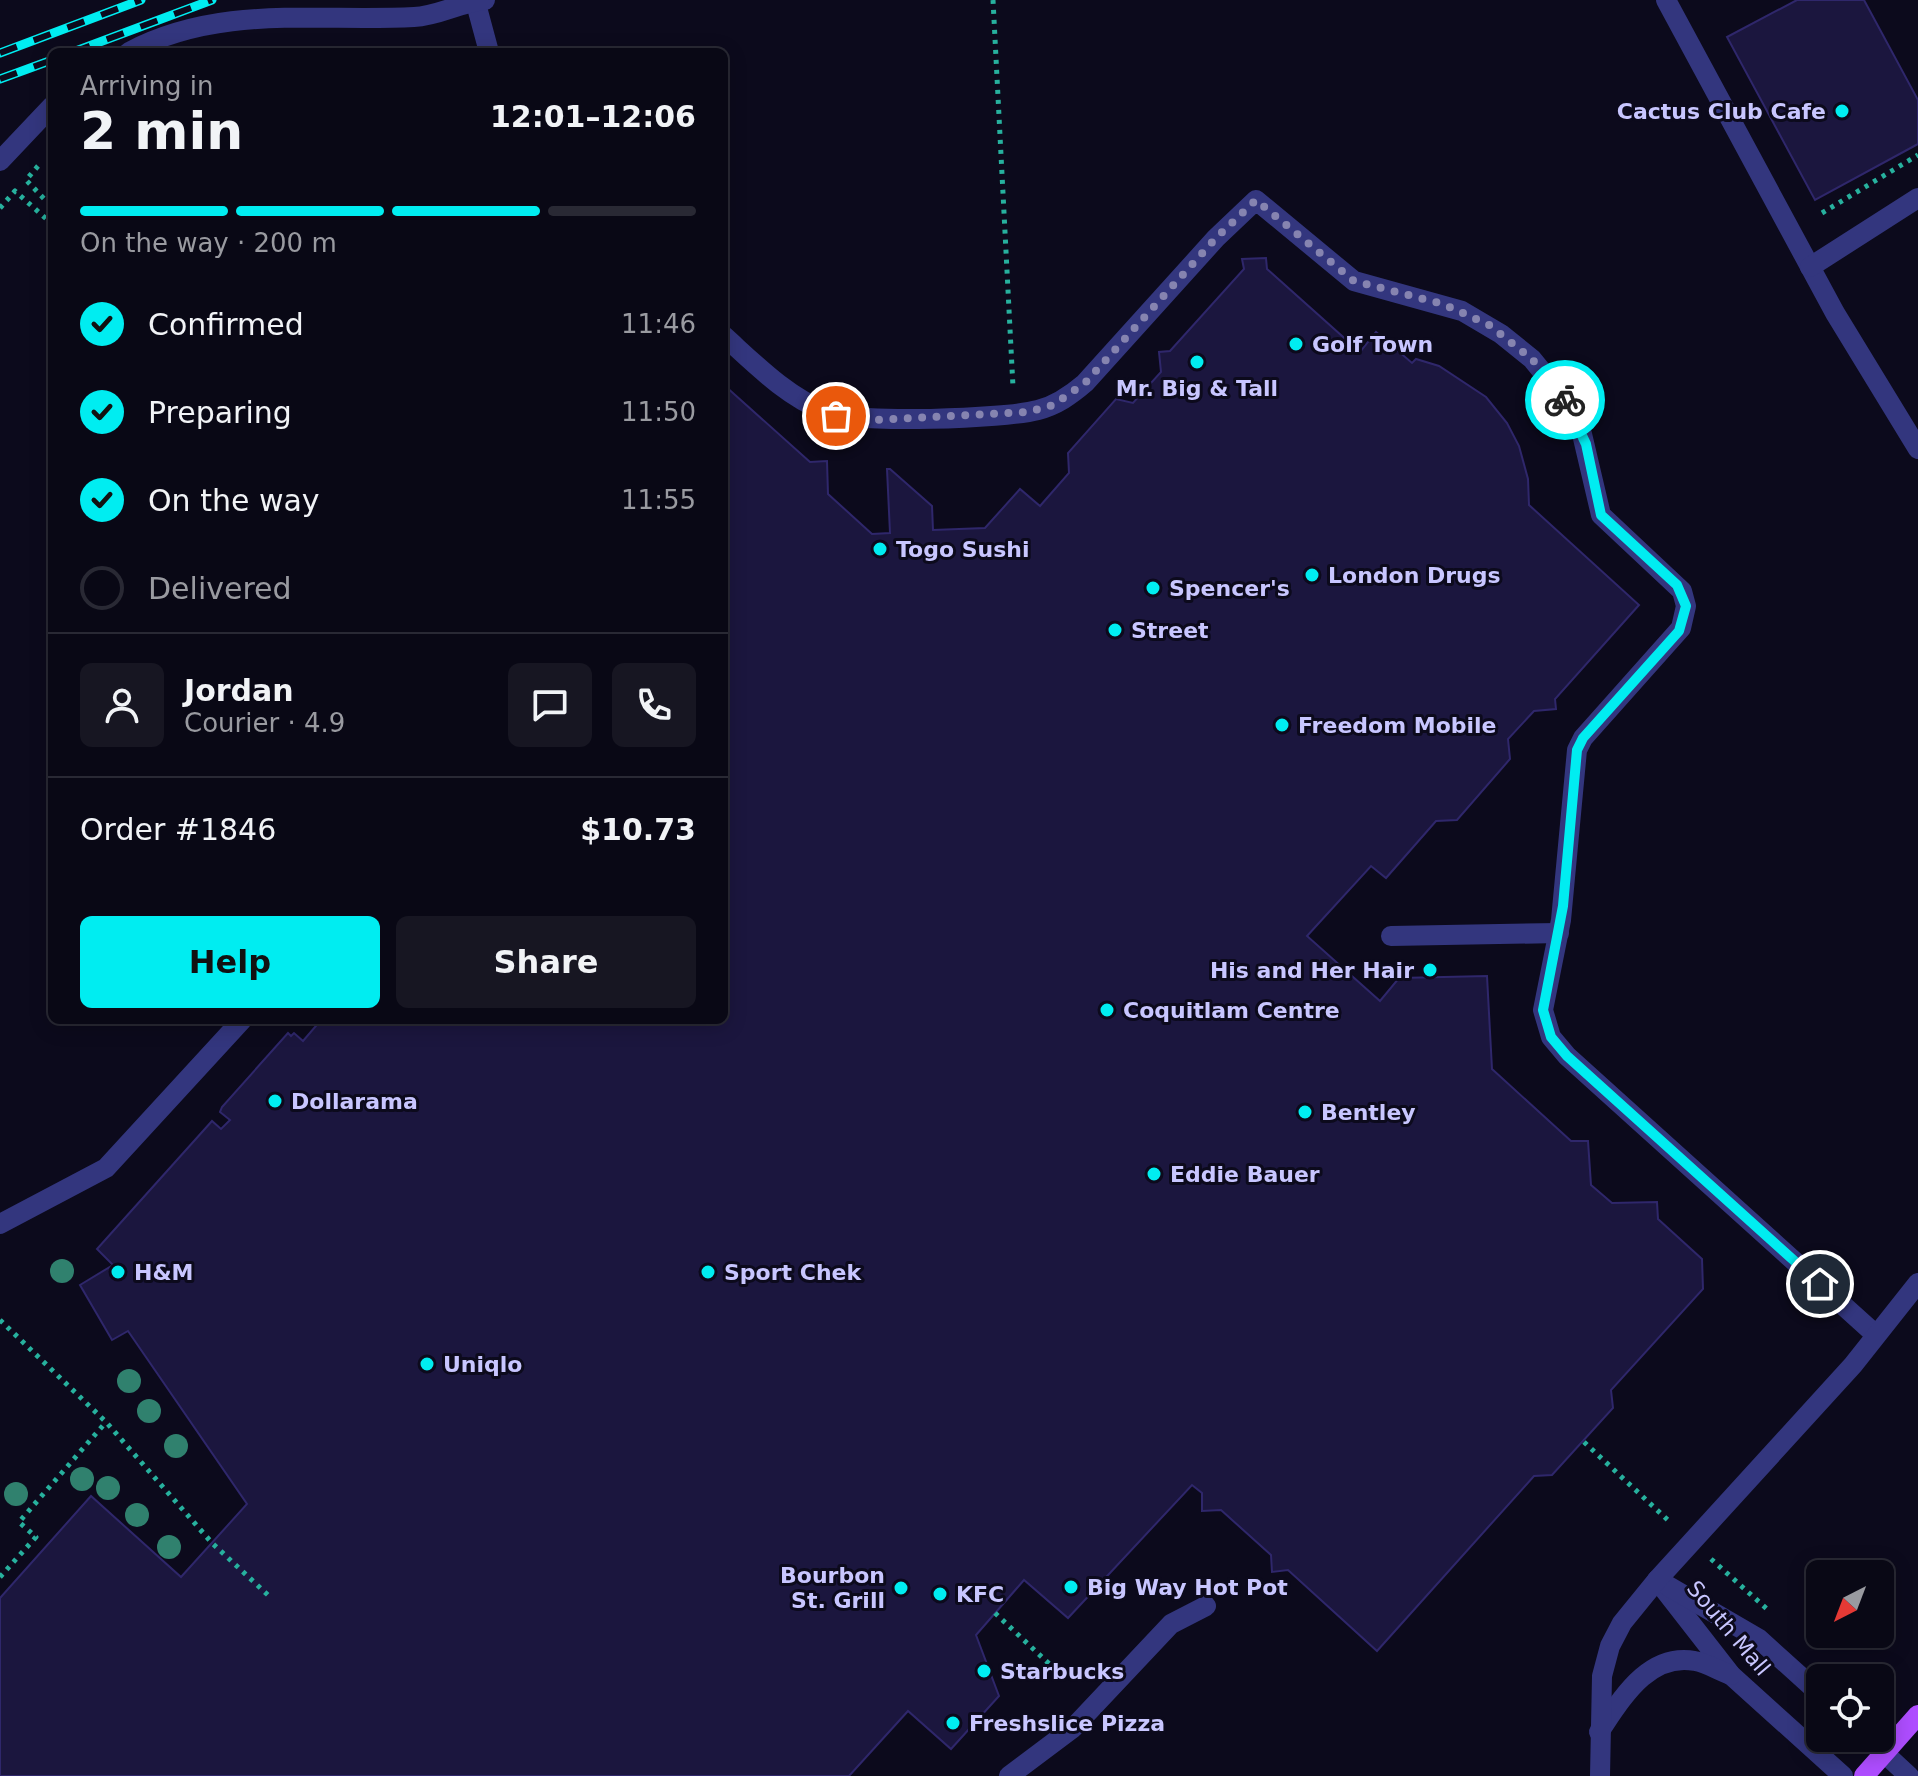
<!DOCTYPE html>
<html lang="en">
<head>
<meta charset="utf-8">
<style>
	:root { --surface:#090815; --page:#171622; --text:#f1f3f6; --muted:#999aa0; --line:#292934; --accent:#00edf1 }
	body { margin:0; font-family:"DejaVu Sans",sans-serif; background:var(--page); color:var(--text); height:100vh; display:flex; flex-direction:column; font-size:30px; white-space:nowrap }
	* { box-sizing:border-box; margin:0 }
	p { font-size:26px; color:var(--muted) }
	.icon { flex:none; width:44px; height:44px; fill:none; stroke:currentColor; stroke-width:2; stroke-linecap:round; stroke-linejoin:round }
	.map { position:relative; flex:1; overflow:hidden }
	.panel { position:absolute; left:48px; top:48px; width:680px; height:976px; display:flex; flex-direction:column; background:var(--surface); border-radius:12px; box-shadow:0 4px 20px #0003,0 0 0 2px var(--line) }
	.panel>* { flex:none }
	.needle { width:52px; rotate:222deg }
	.tools { position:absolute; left:1806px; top:1560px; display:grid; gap:16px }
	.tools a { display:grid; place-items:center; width:88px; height:88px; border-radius:12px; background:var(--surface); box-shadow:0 4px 20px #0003,0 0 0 2px var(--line); font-size:40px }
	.pin { position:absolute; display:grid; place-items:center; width:68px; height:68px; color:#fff; margin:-34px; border:4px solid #fff; border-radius:50%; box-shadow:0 2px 8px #0007 }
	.courier { position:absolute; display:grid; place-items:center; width:80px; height:80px; margin:-40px; border:6px solid #00edf1; border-radius:50%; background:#fff; color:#222; box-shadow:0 2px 10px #0007 }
	.head em { font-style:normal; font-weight:700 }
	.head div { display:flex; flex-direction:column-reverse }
	.head { display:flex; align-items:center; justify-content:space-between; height:136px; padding:0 32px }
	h1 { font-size:52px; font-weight:700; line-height:60px }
	.bar { display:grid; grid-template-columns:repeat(4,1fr); gap:12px 8px; align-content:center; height:96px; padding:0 32px }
	.bar i { height:10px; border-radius:6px; background:var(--line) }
	.bar .active { background:var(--accent) }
	.bar p { grid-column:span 4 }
	.line { display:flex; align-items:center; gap:20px; padding:0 32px; border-top:2px solid var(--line) }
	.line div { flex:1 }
	.round { display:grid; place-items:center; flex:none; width:84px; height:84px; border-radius:12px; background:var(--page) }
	ol { padding:0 32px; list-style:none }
	li { display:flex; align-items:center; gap:24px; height:88px }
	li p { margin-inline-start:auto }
	li .icon { padding:8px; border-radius:50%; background:var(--accent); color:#111; stroke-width:4 }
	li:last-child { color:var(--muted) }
	li i { width:44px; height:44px; border:4px solid var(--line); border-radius:50% }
	.cta { display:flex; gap:16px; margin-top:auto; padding:16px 32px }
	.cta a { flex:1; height:92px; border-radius:12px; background:var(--accent); color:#111; font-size:32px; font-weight:700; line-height:92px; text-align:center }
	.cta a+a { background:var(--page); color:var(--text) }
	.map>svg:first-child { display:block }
	.building { fill:#1b163e; stroke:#2f276b; stroke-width:2 }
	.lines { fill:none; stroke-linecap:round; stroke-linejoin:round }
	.path { stroke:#27b19e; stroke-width:5; stroke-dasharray:4 6; stroke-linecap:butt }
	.minor { stroke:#33367e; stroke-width:20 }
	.major { stroke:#ae4dff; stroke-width:20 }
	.rail-casing { stroke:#00edf1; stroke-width:9 }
	.rail { stroke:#0c0a1c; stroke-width:6; stroke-dasharray:18; stroke-linecap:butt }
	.tree { fill:#30816e }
	.done { stroke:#8684b0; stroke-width:8; stroke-dasharray:0 14.4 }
	.route { stroke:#00edf1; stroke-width:10 }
	.poi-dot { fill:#00edf1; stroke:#0c0a1c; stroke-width:3 }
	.labels { text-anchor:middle; stroke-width:6; stroke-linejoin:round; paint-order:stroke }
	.poi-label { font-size:22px; font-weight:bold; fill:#c8c6ff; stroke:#0c0a1c; text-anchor:start }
	.street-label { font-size:22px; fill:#c8c6ff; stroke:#0c0a1c }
</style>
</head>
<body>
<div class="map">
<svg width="1918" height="1776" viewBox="0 0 1918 1776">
	<rect width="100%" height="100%" fill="#0c0a1c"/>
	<g class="building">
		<polygon points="1797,0 1864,0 1918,100 1918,144 1815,200 1727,37"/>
		<polygon points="1266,258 1267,269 1360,352 1376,332 1412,363 1416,359 1439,366 1486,397 1507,423 1519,446 1528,479 1529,505 1639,605 1555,699 1556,709 1534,711 1508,739 1510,759 1457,820 1436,821 1386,878 1371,866 1307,936 1380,1001 1399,978 1487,976 1492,1069 1571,1141 1588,1141 1591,1185 1612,1203 1657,1202 1658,1219 1702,1259 1703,1289 1611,1390 1613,1408 1552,1475 1534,1476 1377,1651 1288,1570 1272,1572 1271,1555 1221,1510 1202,1511 1202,1493 1192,1485 1068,1618 1024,1580 976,1635 999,1696 951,1749 908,1711 849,1776 0,1776 0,1598 91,1496 181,1577 247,1504 128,1331 112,1340 80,1285 113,1265 97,1249 212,1121 221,1129 230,1120 220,1112 222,1107 288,1033 291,1036 294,1033 303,1041 321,1020 724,1020 724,385 810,462 827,461 828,494 872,534 890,533 887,469 890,469 932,506 933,530 985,528 1020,489 1040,506 1069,473 1068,453 1116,399 1133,403 1161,372 1159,352 1170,351 1244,269 1242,259"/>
	</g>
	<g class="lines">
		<g class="path">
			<polyline points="993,0 1013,387"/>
			<polyline points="38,166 26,180 52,207"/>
			<polyline points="0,208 15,191 52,224"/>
			<polyline points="1822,213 1918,155"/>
			<polyline points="0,1320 106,1422 212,1543 269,1596"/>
			<polyline points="1584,1442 1671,1523"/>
			<polyline points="1711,1559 1767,1609"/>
			<polyline points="0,1577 36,1537 19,1522 106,1422"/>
			<polyline points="995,1613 1061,1675"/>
		</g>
		<g class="minor">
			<polyline points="475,0 489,52"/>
			<polyline points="1666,0 1835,313 1918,449"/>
			<path d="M129 52C220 4 315 22 414 17 439 16 461 2 485 0"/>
			<polyline points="0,161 52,106"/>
			<polyline points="1810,267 1918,198"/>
			<path d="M724 336C756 365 786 396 826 412 857 424 1004 419 1038 410 1057 405 1071 395 1085 383L1216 238 1256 200 1354 281 1462 311 1501 334 1532 359 1562 396 1582 434 1601 515 1682 591 1686 606 1681 628 1583 738 1577 750 1561 920 1543 1010 1551 1037 1567 1056 1876 1335"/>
			<polyline points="1391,936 1559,933"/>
			<polyline points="0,1224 106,1168 242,1020"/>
			<polyline points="1657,1580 1731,1675 1843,1776"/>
			<polyline points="1668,1586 1759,1639 1820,1694"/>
			<path d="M1599 1732C1621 1700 1648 1652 1695 1661 1707 1663 1719 1671 1731 1675"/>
			<polyline points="1868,1738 1909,1776"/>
			<polyline points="1009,1776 1073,1728 1171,1624 1206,1606"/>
			<polyline points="1600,1776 1602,1676 1610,1646 1622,1623 1657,1580 1853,1365 1918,1283"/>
		</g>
		<polyline class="major" points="1864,1776 1918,1715"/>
		<g class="rail-casing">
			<g id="rail">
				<polyline points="73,52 212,0"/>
				<polyline points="0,53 141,0"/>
				<polyline points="0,79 52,60"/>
			</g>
		</g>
		<use href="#rail" class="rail"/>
	</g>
	<g class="tree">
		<circle cx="62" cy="1271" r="12"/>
		<circle cx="129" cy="1381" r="12"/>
		<circle cx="149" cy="1411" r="12"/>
		<circle cx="176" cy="1446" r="12"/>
		<circle cx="82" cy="1479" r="12"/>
		<circle cx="108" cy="1488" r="12"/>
		<circle cx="16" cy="1494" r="12"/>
		<circle cx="137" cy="1515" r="12"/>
		<circle cx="169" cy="1547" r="12"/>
	</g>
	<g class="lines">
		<polyline class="done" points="836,416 874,420 1028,412 1053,405 1085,383 1216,238 1256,200 1354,281 1443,304 1489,325 1532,359 1565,400"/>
		<polyline class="route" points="1565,400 1586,444 1601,515 1677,585 1686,606 1679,631 1583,738 1577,750 1563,906 1543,1010 1551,1037 1567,1056 1820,1284"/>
	</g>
	<g class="poi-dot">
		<circle cx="1842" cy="111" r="8"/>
		<circle cx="1296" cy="344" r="8"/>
		<circle cx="1197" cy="362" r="8"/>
		<circle cx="880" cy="549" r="8"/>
		<circle cx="1312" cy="575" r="8"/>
		<circle cx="1153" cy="588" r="8"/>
		<circle cx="1115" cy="630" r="8"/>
		<circle cx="1282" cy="725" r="8"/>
		<circle cx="1430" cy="970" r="8"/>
		<circle cx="1107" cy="1010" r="8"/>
		<circle cx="275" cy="1101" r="8"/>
		<circle cx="1305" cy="1112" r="8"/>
		<circle cx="1154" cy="1174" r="8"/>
		<circle cx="118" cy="1272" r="8"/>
		<circle cx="708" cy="1272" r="8"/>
		<circle cx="427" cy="1364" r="8"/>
		<circle cx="1071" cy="1587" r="8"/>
		<circle cx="901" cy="1588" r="8"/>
		<circle cx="940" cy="1594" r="8"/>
		<circle cx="984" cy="1671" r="8"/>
		<circle cx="953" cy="1723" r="8"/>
	</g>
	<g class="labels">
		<g class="poi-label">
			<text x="1826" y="119" text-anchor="end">Cactus Club Cafe</text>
			<text x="1312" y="352">Golf Town</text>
			<text x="1197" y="396" text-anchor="middle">Mr. Big &amp; Tall</text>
			<text x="896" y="557">Togo Sushi</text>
			<text x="1328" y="583">London Drugs</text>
			<text x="1169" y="596">Spencer's</text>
			<text x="1131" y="638">Street</text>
			<text x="1298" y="733">Freedom Mobile</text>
			<text x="1414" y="978" text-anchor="end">His and Her Hair</text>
			<text x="1123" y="1018">Coquitlam Centre</text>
			<text x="291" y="1109">Dollarama</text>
			<text x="1321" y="1120">Bentley</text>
			<text x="1170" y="1182">Eddie Bauer</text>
			<text x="134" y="1280">H&amp;M</text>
			<text x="724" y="1280">Sport Chek</text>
			<text x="443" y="1372">Uniqlo</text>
			<text x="885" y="1583" text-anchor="end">Bourbon<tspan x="885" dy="25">St. Grill</tspan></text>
			<text x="1087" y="1595">Big Way Hot Pot</text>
			<text x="956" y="1602">KFC</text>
			<text x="1000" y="1679">Starbucks</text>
			<text x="969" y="1731">Freshslice Pizza</text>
		</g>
		<g class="street-label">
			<text transform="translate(1729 1628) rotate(50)" y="8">South Mall</text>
		</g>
	</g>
</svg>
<div class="tools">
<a><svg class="needle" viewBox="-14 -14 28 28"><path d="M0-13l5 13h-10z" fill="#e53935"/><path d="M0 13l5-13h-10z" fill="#999aa0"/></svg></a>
<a><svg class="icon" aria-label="locate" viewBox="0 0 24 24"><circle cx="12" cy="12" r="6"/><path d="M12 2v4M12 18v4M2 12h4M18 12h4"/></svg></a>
</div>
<div class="pin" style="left:836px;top:416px;background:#ea580c"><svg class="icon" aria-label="bag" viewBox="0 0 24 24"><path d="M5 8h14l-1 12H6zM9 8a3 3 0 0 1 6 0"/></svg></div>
<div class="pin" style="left:1820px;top:1284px;background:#1f2937"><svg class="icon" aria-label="home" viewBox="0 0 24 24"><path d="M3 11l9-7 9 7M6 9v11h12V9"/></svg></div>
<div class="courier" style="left:1565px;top:400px"><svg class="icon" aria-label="bike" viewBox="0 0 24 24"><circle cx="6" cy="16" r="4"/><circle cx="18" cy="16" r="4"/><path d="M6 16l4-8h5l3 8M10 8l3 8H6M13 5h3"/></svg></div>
<section class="panel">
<div class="head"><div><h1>2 min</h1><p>Arriving in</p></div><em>12:01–12:06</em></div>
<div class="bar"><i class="active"></i><i class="active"></i><i class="active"></i><i></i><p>On the way · 200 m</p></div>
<ol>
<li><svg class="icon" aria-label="check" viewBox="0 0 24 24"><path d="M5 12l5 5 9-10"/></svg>Confirmed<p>11:46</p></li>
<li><svg class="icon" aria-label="check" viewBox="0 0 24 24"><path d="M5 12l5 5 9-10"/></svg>Preparing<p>11:50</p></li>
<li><svg class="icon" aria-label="check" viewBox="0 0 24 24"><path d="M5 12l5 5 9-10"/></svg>On the way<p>11:55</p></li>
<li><i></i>Delivered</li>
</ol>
<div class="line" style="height:144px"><a class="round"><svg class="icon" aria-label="person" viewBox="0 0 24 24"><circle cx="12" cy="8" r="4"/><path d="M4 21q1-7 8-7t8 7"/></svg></a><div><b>Jordan</b><p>Courier · 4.9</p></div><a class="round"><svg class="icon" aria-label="chat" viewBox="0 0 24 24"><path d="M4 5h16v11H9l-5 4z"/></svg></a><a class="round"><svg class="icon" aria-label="phone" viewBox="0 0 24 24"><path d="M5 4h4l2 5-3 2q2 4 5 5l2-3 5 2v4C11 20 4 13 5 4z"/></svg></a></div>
<div class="line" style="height:104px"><div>Order #1846</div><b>$10.73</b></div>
<div class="cta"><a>Help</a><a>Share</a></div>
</section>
</div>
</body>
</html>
